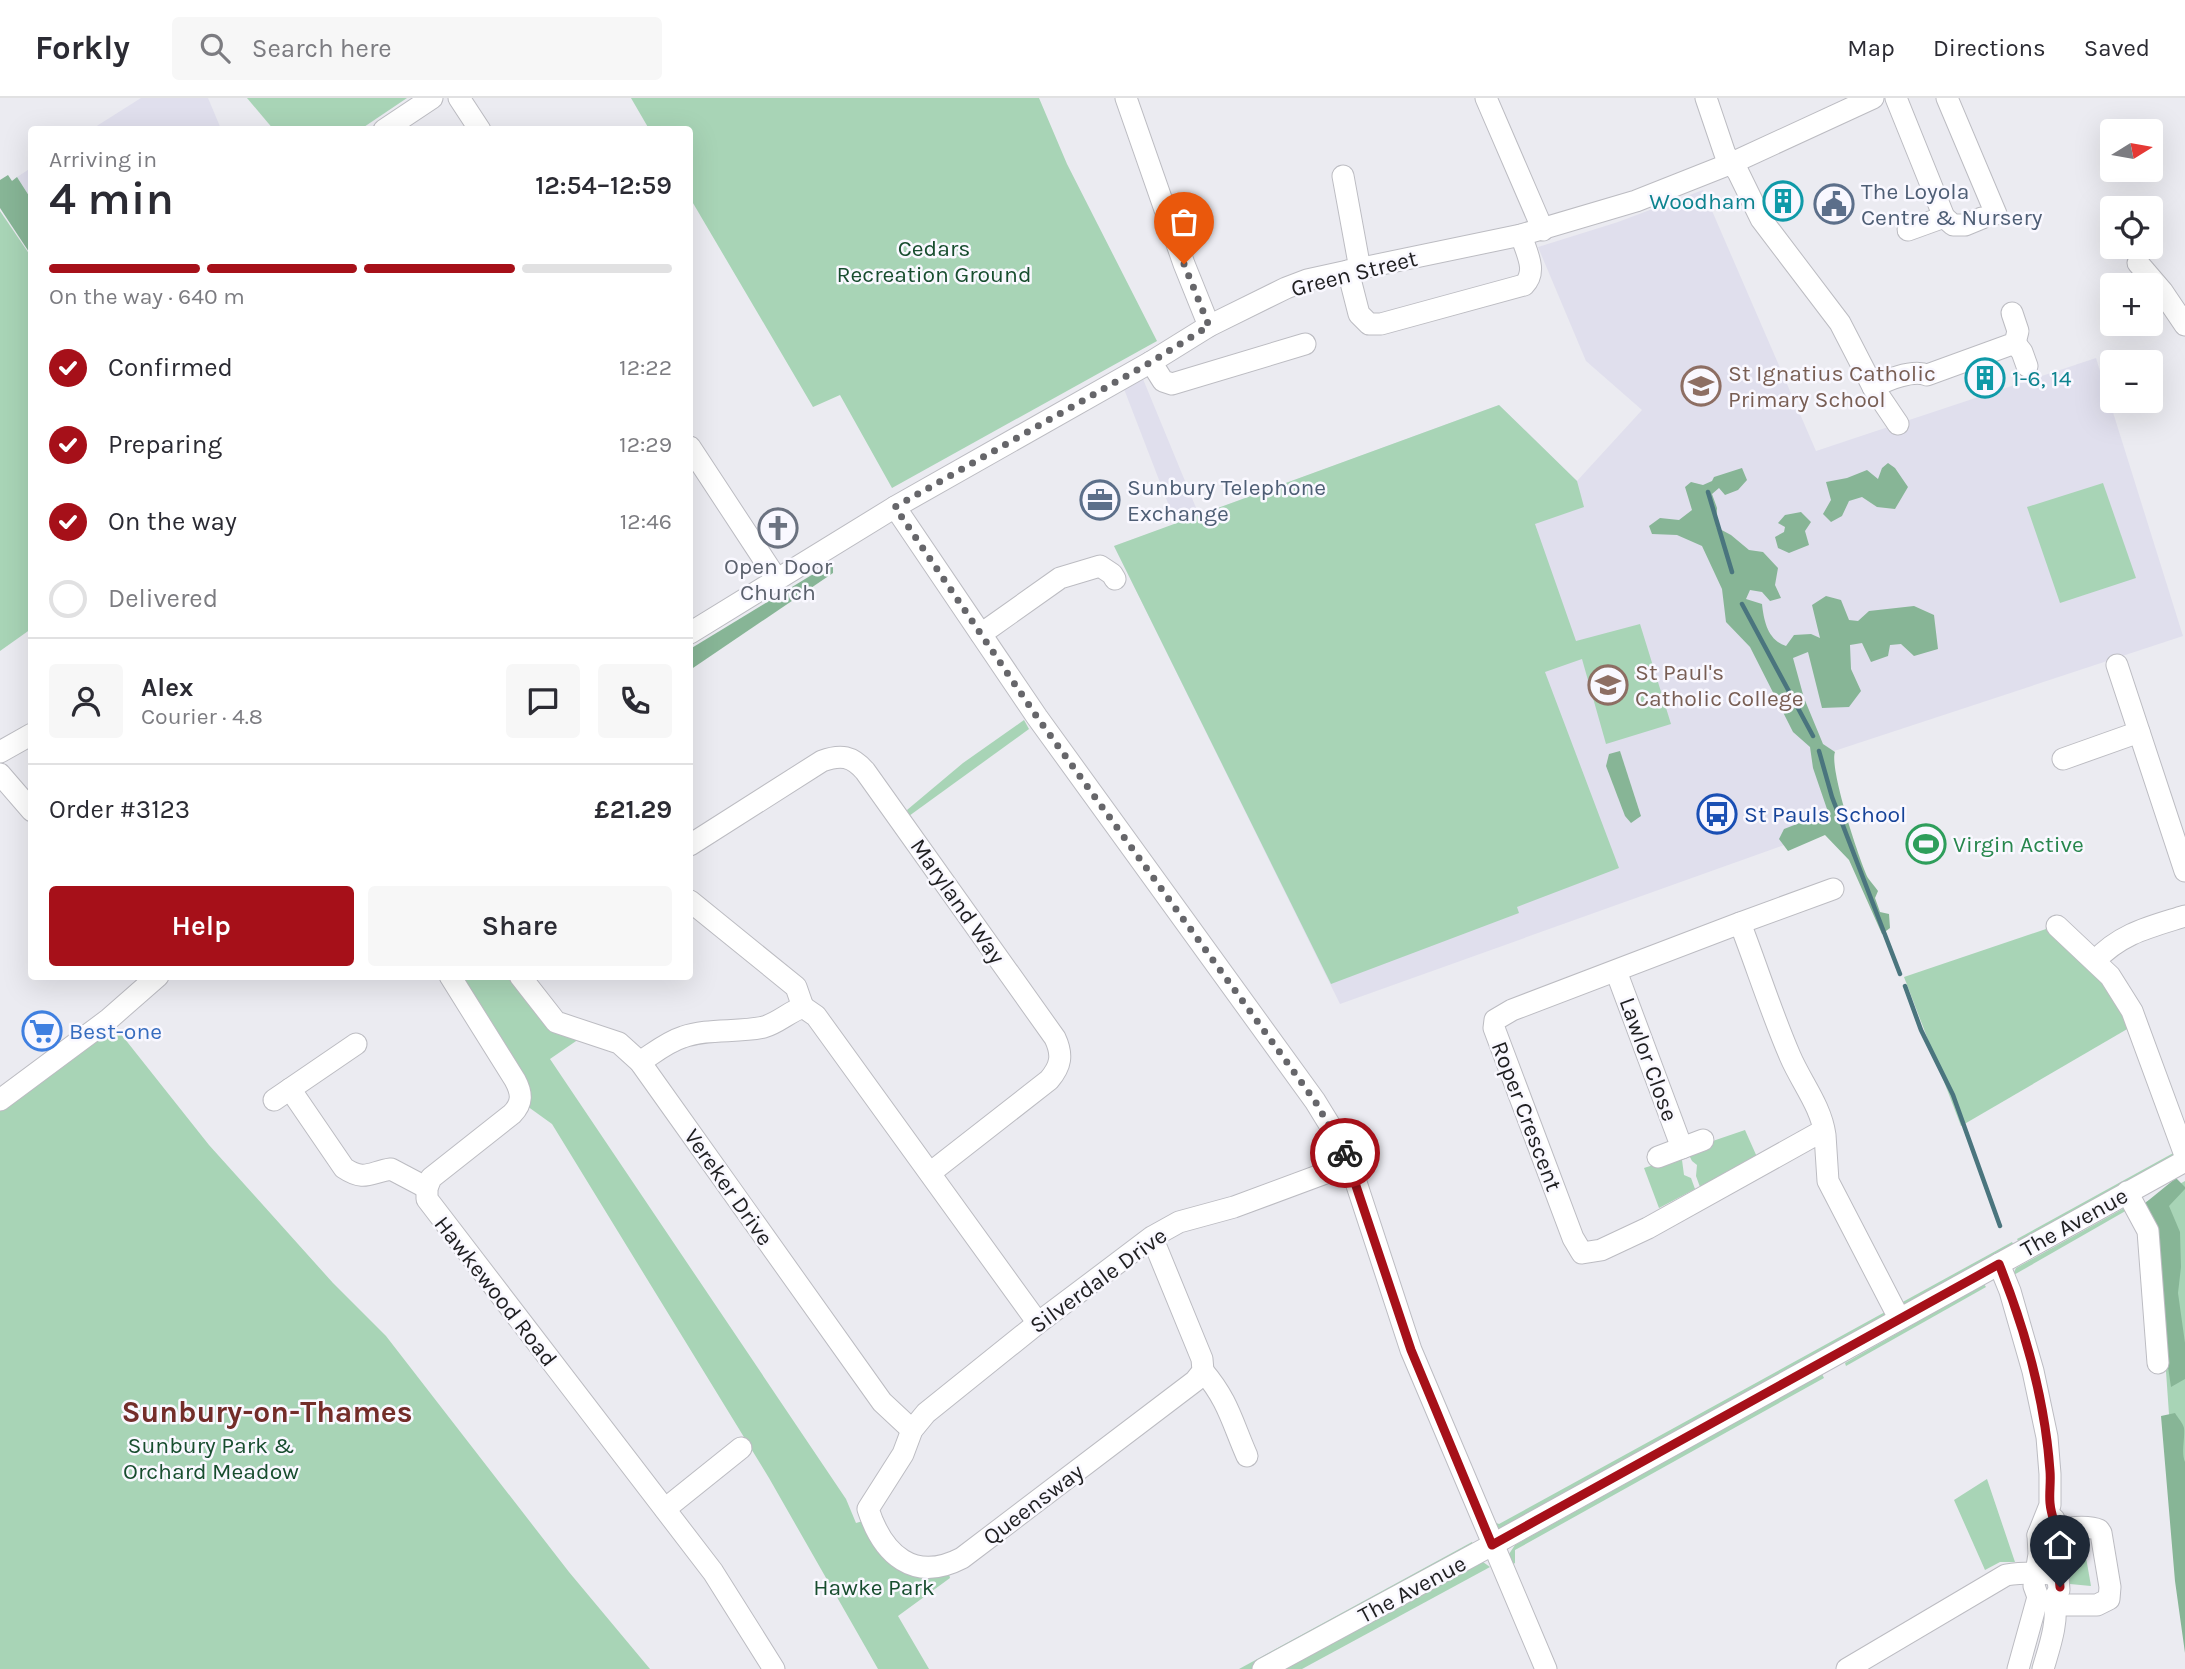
<!DOCTYPE html>
<html lang="en">
<head>
<meta charset="utf-8">
<style>
	:root { --surface:#fff; --page:#f7f7f7; --text:#2b2b33; --muted:#7c7c81; --line:#e1e1e2; --accent:#a61019 }
	body { margin:0; font-family:Karla,sans-serif; background:var(--page); color:var(--text); height:100vh; display:flex; flex-direction:column; font-size:26px; white-space:nowrap }
	* { box-sizing:border-box; margin:0 }
	p { font-size:23px; color:var(--muted) }
	.icon { flex:none; width:38px; height:38px; fill:none; stroke:currentColor; stroke-width:2; stroke-linecap:round; stroke-linejoin:round }
	.map { position:relative; flex:1; overflow:hidden }
	.side { position:absolute; left:28px; top:28px; width:665px; height:854px; display:flex; flex-direction:column; background:var(--surface); border-radius:7px; box-shadow:0 7px 28px #0002 }
	.side>* { flex:none }
	.needle { width:46px; rotate:79deg }
	.fabs { position:absolute; left:2100px; top:21px; display:grid; gap:14px }
	.fabs a { display:grid; place-items:center; width:63px; height:63px; border-radius:7px; background:var(--surface); box-shadow:0 7px 28px #0002; font-size:35px }
	.pin { position:absolute; display:grid; place-items:center; width:60px; height:60px; color:#fff; margin:-72px -30px; border-radius:50% 50% 50% 0; rotate:-45deg; box-shadow:0 0 7px #0007 }
	.pin .icon { rotate:45deg }
	.courier { position:absolute; display:grid; place-items:center; width:70px; height:70px; margin:-35px; border:5px solid #a61019; border-radius:50%; background:#fff; color:#222; box-shadow:0 2px 9px #0007 }
	.headline em { font-style:normal; font-weight:600 }
	.headline div { display:flex; flex-direction:column-reverse }
	.headline { display:flex; align-items:center; justify-content:space-between; height:119px; padding:0 21px }
	h1 { font-size:46px; font-weight:600; line-height:52px }
	.bar { display:grid; grid-template-columns:repeat(4,1fr); gap:10px 7px; align-content:center; height:84px; padding:0 21px }
	.bar i { height:9px; border-radius:5px; background:var(--line) }
	.bar .current { background:var(--accent) }
	.bar p { grid-column:span 4 }
	.line { display:flex; align-items:center; gap:18px; padding:0 21px; border-top:2px solid var(--line) }
	.line div { flex:1 }
	.round { display:grid; place-items:center; flex:none; width:74px; height:74px; border-radius:7px; background:var(--page) }
	ol { padding:0 21px; list-style:none }
	li { display:flex; align-items:center; gap:21px; height:77px }
	li p { margin-inline-start:auto }
	li .icon { padding:7px; border-radius:50%; background:var(--accent); color:#fff; stroke-width:4 }
	li:last-child { color:var(--muted) }
	li i { width:38px; height:38px; border:4px solid var(--line); border-radius:50% }
	.cta { display:flex; gap:14px; margin-top:auto; padding:14px 21px }
	.cta a { flex:1; height:80px; border-radius:7px; background:var(--accent); color:#fff; font-size:28px; font-weight:600; line-height:80px; text-align:center }
	.cta a+a { background:var(--page); color:var(--text) }
	header { display:flex; align-items:center; gap:42px; box-sizing:border-box; height:98px; padding:0 35px; background:var(--surface); border-bottom:2px solid var(--line) }
	header strong { font-size:33px }
	nav { display:flex; gap:38px; margin-inline-start:auto; font-size:24px }
	.search { width:490px; height:63px; background:var(--page); display:flex; align-items:center; gap:18px; box-sizing:border-box; padding:0 24px; border-radius:7px; color:var(--muted); font-size:26px }
	.map>svg:first-child { display:block }
	.built { fill:#e0dfed }
	.green { fill:#a8d4b6 }
	.forest { fill:#87b596 }
	.lines { fill:none; stroke-linecap:round; stroke-linejoin:round }
	.stream { stroke:#4a757e; stroke-width:4.5 }
	.minor-casing { stroke:#bcbcc2; stroke-width:23 }
	.minor { stroke:#fff; stroke-width:21 }
	.done { stroke:#66666a; stroke-width:7; stroke-dasharray:0 12.6 }
	.route { stroke:#a61019; stroke-width:9 }
	.labels { text-anchor:middle; stroke-width:5; stroke-linejoin:round; paint-order:stroke }
	.service-label { font-size:23px; fill:#4e5e75; stroke:#f9f8ff; text-anchor:start }
	.culture-label { font-size:23px; fill:#0d838f; stroke:#f9f8ff; text-anchor:end }
	.park-label { font-size:23px; fill:#174d2e; stroke:#f9f8ff }
	.street-label { font-size:23px; fill:#1f1f21; stroke:#f9f8ff }
	.education-label { font-size:23px; fill:#785e54; stroke:#f9f8ff; text-anchor:start }
	.worship-label { font-size:23px; fill:#5b616d; stroke:#f9f8ff }
	.transit-label { font-size:23px; fill:#164399; stroke:#f9f8ff; text-anchor:start }
	.leisure-label { font-size:23px; fill:#27864d; stroke:#f9f8ff; text-anchor:start }
	.shop-label { font-size:23px; fill:#366cbe; stroke:#f9f8ff; text-anchor:start }
	.district-label { font-size:30px; font-weight:bold; fill:#732d29; stroke:#f9f8ff }
</style>
</head>
<body>
<header>
<strong>Forkly</strong>
<div class="search"><svg class="icon" aria-label="search" viewBox="0 0 24 24"><circle cx="10" cy="10" r="6"/><path d="M15 15l6 6"/></svg>Search here</div>
<nav><a>Map</a><a>Directions</a><a>Saved</a></nav>
</header>
<div class="map">
<svg width="2185" height="1571" viewBox="0 0 2185 1571">
	<rect width="100%" height="100%" fill="#ebebf1"/>
	<g class="built">
		<polygon points="141,0 208,0 221,31 92,31"/>
		<polygon points="31,70 31,101 17,79"/>
		<polygon points="1703,92 1816,353 2096,260 2183,538 1816,659 1837,728 1340,906 1114,448 1176,426 1124,291 1143,281 1199,417 1499,307 1577,383 1642,312 1586,263 1538,149 1618,124"/>
	</g>
	<g class="green">
		<polygon points="247,0 407,0 361,31 274,32"/>
		<polygon points="631,0 1039,0 1067,66 1157,243 892,390 840,297 813,309 690,100 690,32 649,31"/>
		<polygon points="0,113 32,160 31,531 0,553"/>
		<polygon points="1499,307 1577,383 1584,409 1535,426 1576,543 1640,526 1671,626 1606,646 1582,561 1545,574 1619,770 1517,809 1519,815 1331,886 1114,448"/>
		<polygon points="2103,385 2136,480 2060,505 2027,409"/>
		<polygon points="1024,622 1029,631 909,718 907,712 963,665"/>
		<polygon points="2046,831 2095,876 2141,923 1961,1028 1904,879"/>
		<polygon points="457,879 512,879 579,941 550,961 846,1401 856,1425 863,1423 888,1455 949,1476 950,1480 898,1518 929,1571 878,1571 769,1380 552,1026 527,1008"/>
		<polygon points="109,921 209,1047 333,1185 386,1238 569,1474 650,1571 0,1571 0,1002"/>
		<polygon points="1745,1032 1757,1059 1700,1089 1696,1078 1697,1067 1692,1063 1689,1057 1704,1046"/>
		<polygon points="2177,1053 2178,1057 2021,1148 2017,1141"/>
		<polygon points="1669,1062 1682,1062 1684,1077 1691,1080 1695,1091 1659,1110 1644,1070"/>
		<polygon points="2185,1083 2185,1503 2181,1487 2156,1131 2146,1104"/>
		<polygon points="2126,1109 2129,1111 2012,1178 2016,1170"/>
		<polygon points="2012,1144 2016,1151 1902,1212 1899,1206"/>
		<polygon points="1984,1186 1986,1189 1846,1268 1845,1265"/>
		<polygon points="1885,1214 1887,1221 1498,1434 1489,1422 1499,1426"/>
		<polygon points="1822,1276 1824,1280 1515,1452 1515,1465 1510,1468 1509,1456 1515,1447"/>
		<polygon points="1987,1381 2015,1464 2000,1464 1985,1472 1954,1402"/>
		<polygon points="1472,1444 1474,1449 1252,1571 1239,1571"/>
		<polygon points="2084,1448 2091,1488 2070,1486 2064,1450"/>
		<polygon points="1483,1464 1490,1469 1302,1571 1285,1571"/>
	</g>
	<g class="forest">
		<polygon points="8,77 12,83 17,79 31,101 31,157 0,110 0,82"/>
		<polygon points="1888,365 1895,370 1908,389 1895,411 1877,409 1862,399 1849,403 1842,418 1831,424 1823,416 1831,402 1826,384 1847,380 1867,372 1878,381 1882,370"/>
		<path d="M1742 370 1747 382 1738 392 1725 397 1719 390 1712 396 1717 410 1716 429 1731 437 1749 452 1763 454 1778 470 1775 487 1781 500 1770 503 1762 494 1750 492 1746 501 1762 506C1764 524 1768 542 1786 548L1794 537 1811 536 1820 540 1812 507 1826 498 1841 502 1849 522 1858 523 1869 513 1914 508 1934 517 1938 551 1914 558 1901 546 1890 547 1888 558 1871 564 1862 545 1850 547 1851 571 1861 593 1849 609 1822 610 1808 554 1793 560 1804 600 1823 646 1835 654C1829 670 1859 761 1868 780 1871 784 1875 789 1878 793L1875 800 1880 814 1889 816 1890 830 1882 836 1849 762 1825 737 1788 753 1779 741 1784 731 1828 714 1813 670 1810 649 1793 634 1750 549 1726 524 1722 491 1702 448 1677 437 1652 436 1649 428 1660 420 1679 422 1692 412 1685 389 1691 384 1703 387 1712 383 1714 379Z"/>
		<polygon points="1801,414 1811,424 1805,433 1809,447 1789,455 1778,450 1775,439 1784,434 1785,429 1778,425 1785,417"/>
		<polygon points="833,464 833,475 690,572 690,551"/>
		<polygon points="1620,653 1641,718 1631,725 1625,718 1606,668 1609,656"/>
		<polygon points="2176,1080 2185,1089 2185,1091 2169,1108 2180,1134 2181,1169 2178,1195 2185,1245 2185,1281 2171,1289 2144,1106"/>
		<path d="M2175 1315C2178 1320 2183 1325 2184 1330 2185 1342 2181 1354 2185 1364V1555L2175 1483 2161 1318Z"/>
	</g>
	<g class="lines">
		<g class="stream">
			<polyline points="1708,394 1732,474"/>
			<polyline points="1742,506 1813,638"/>
			<polyline points="1819,653 1832,699 1900,876"/>
			<polyline points="1905,888 1921,932 1953,997 2000,1128"/>
		</g>
		<g class="minor-casing">
			<g id="minor">
				<polyline points="459,0 480,32"/>
				<polyline points="1126,0 1184,166 1209,228"/>
				<polyline points="1486,0 1543,132"/>
				<polyline points="1706,0 1725,56 1738,74 1761,121 1840,225 1873,289 1898,326"/>
				<polyline points="1896,0 1944,119 1953,127 1965,127 1982,120"/>
				<polyline points="1947,0 1996,116"/>
				<polyline points="384,32 432,0"/>
				<polyline points="1343,78 1360,171"/>
				<polyline points="1908,132 1944,119"/>
				<polyline points="2138,165 2162,193 2185,227"/>
				<path d="M1348 173 1359 216 1369 226H1381L1524 187C1538 173 1526 154 1521 137"/>
				<polyline points="2015,245 2022,254 2027,268"/>
				<polyline points="1151,264 1163,283 1172,286 1305,246"/>
				<path d="M1873 289C1887 282 1913 271 1927 277L2015 245 2018 233 2012 215"/>
				<polyline points="690,349 776,480"/>
				<polyline points="895,409 1037,619 1315,1003 1339,1042 1350,1066 1411,1252 1546,1571"/>
				<polyline points="690,535 895,409 1151,264 1209,228 1286,190 1307,182 1348,173 1521,137 1636,103 1732,65 1873,0"/>
				<polyline points="981,536 1060,480 1100,468 1112,476 1115,481"/>
				<polyline points="2117,567 2185,773"/>
				<polyline points="0,654 32,636"/>
				<polyline points="2063,661 2139,634"/>
				<polyline points="0,676 32,713"/>
				<path d="M690 747 822 663C841 656 852 658 865 673L1055 940C1063 957 1061 968 1049 982L930 1075"/>
				<polyline points="690,803 796,889 803,909"/>
				<polyline points="1740,825 1833,791"/>
				<polyline points="2057,828 2110,878 2132,913 2185,1057"/>
				<path d="M2095 863C2121 835 2150 829 2185 818"/>
				<polyline points="1616,873 1682,1050"/>
				<path d="M450 878 515 982C522 995 523 1005 512 1016L431 1080 427 1090V1101L713 1474 774 1571"/>
				<polyline points="520,878 556,924 619,945 640,964 882,1304 912,1332"/>
				<path d="M640 964C654 955 667 944 683 939 708 930 737 935 764 929 778 925 789 914 803 909L816 918 1038 1225"/>
				<path d="M290 991 344 1070C365 1084 370 1074 391 1071L427 1090"/>
				<polyline points="0,1002 109,921 158,878"/>
				<polyline points="274,1002 356,946"/>
				<path d="M1824 1032 1648 1130 1601 1152 1582 1155 1573 1140 1494 930 1495 922 1512 912 1740 825C1757 869 1771 914 1790 958 1801 984 1821 1008 1825 1037L1828 1083 1899 1220"/>
				<polyline points="1658,1059 1703,1042"/>
				<polyline points="2127,1094 2148,1133 2158,1265"/>
				<path d="M1152 1139 1202 1261 1203 1273 1195 1283 962 1460C914 1485 883 1457 868 1411L903 1356 912 1332 926 1315 1038 1225 1152 1139 1179 1124 1234 1109 1350 1066"/>
				<polyline points="1999,1166 2010,1193 2033,1273 2047,1339 2050,1376 2050,1407 2038,1437 2039,1456 2034,1488 2038,1499 2018,1571"/>
				<path d="M1203 1273C1228 1302 1232 1324 1247 1358"/>
				<polyline points="665,1411 741,1350"/>
				<path d="M2038 1437C2052 1431 2086 1426 2099 1432L2101 1435 2110 1489 2109 1501 2097 1507H2055"/>
				<polyline points="1263,1571 1492,1447 2185,1063"/>
				<path d="M1847 1571 2006 1477C2018 1475 2049 1473 2058 1479"/>
				<path d="M2043 1571C2049 1550 2059 1523 2054 1501L2059 1492 2058 1479 2060 1450 2054 1421"/>
			</g>
		</g>
		<use href="#minor" class="minor"/>
	</g>
	<g class="lines">
		<polyline class="done" points="1184,166 1209,228 1151,264 895,409 1037,619 1315,1003 1345,1055"/>
		<path class="route" d="M1345 1055 1411 1252 1492 1447 1999 1166C2025 1231 2045 1303 2050 1373 2051 1384 2049 1395 2050 1405 2051 1419 2058 1432 2060 1447 2061 1461 2058 1473 2060 1489"/>
	</g>
	<defs>
		<g id="building-ring" transform="scale(2.0125)"><circle r="9.5" fill="#f9f8ff" stroke="#0f9aa8" stroke-width="1.5"/><path d="M-4-6H4V6H1V3H-1V6H-4ZM-2.5-4.3h1.7v1.8h-1.7ZM.8-4.3h1.7v1.8H.8ZM-2.5-1h1.7V.8h-1.7ZM.8-1h1.7V.8H.8Z" fill="#0f9aa8"/></g>
		<g id="civic-ring" transform="scale(2.0125)"><circle r="9.5" fill="#f9f8ff" stroke="#5c6f8a" stroke-width="1.5"/><path d="M-.6-6.5H3V-4.5H.6V-3L4-1V1h2V6H-6V1h2V-1L-.6-3ZM-1.2 2.5V6h2.4V2.5Z" fill="#5c6f8a"/></g>
		<g id="school-ring" transform="scale(2.0125)"><circle r="9.5" fill="#f9f8ff" stroke="#8d6e63" stroke-width="1.5"/><path d="M0-5L7-2L0 1L-7-2ZM-4 1L0 2.5L4 1V4Q0 6-4 4Z" fill="#8d6e63"/></g>
		<g id="office-ring" transform="scale(2.0125)"><circle r="9.5" fill="#f9f8ff" stroke="#5c6f8a" stroke-width="1.5"/><path d="M-6-3h4V-5.5h4V-3h4V5H-6ZM-1-4.5V-3h2v-1.5ZM-6 0V1H6V0Z" fill="#5c6f8a"/></g>
		<g id="church-ring" transform="scale(2.0125)"><circle r="9.5" fill="#f9f8ff" stroke="#6b7280" stroke-width="1.5"/><path d="M-1.2-6h2.4v3.5h3.3v2.4h-3.3V6h-2.4V-.1h-3.3v-2.4h3.3Z" fill="#6b7280"/></g>
		<g id="bus-ring" transform="scale(2.0125)"><circle r="9.5" fill="#f9f8ff" stroke="#1a4fb4" stroke-width="1.5"/><path d="M-5-6H5V4H4V6H2V4H-2V6H-4V4H-5ZM-3.5-4V0h7V-4ZM-3.5 1.2v1.5H-2V1.2ZM2 1.2v1.5H3.5V1.2Z" fill="#1a4fb4"/></g>
		<g id="stadium-ring" transform="scale(2.0125)"><circle r="9.5" fill="#f9f8ff" stroke="#2e9e5b" stroke-width="1.5"/><path d="M0-5a6.5 5 0 1 0 0 10a6.5 5 0 1 0 0-10ZM-3.5-1.8h7v3.6h-7Z" fill="#2e9e5b"/></g>
		<g id="supermarket-ring" transform="scale(2.0125)"><circle r="9.5" fill="#f9f8ff" stroke="#3f7fe0" stroke-width="1.5"/><path d="M-6-5.5h2.5l.6 2H6L4.5 2H-2.5L-4.4-4H-6ZM-1.5 3.2a1.3 1.3 0 1 0 .1 0ZM3 3.2a1.3 1.3 0 1 0 .1 0Z" fill="#3f7fe0"/></g>
	</defs>
	<g fill-rule="evenodd">
		<use href="#building-ring" x="1783" y="103"/>
		<use href="#civic-ring" x="1834" y="106"/>
		<use href="#building-ring" x="1985" y="280"/>
		<use href="#school-ring" x="1701" y="288"/>
		<use href="#office-ring" x="1100" y="402"/>
		<use href="#church-ring" x="778" y="430"/>
		<use href="#school-ring" x="1608" y="587"/>
		<use href="#bus-ring" x="1717" y="716"/>
		<use href="#stadium-ring" x="1926" y="746"/>
		<use href="#supermarket-ring" x="42" y="933"/>
	</g>
	<g class="labels">
		<g class="service-label">
			<text x="1861" y="101">The Loyola<tspan x="1861" dy="26">Centre &amp; Nursery</tspan></text>
			<text x="1127" y="397">Sunbury Telephone<tspan x="1127" dy="26">Exchange</tspan></text>
		</g>
		<g class="culture-label">
			<text x="1756" y="111">Woodham</text>
			<text x="2012" y="288" text-anchor="start">1-6, 14</text>
		</g>
		<g class="park-label">
			<text x="934" y="158">Cedars<tspan x="934" dy="26">Recreation Ground</tspan></text>
			<text x="211" y="1355">Sunbury Park &amp;<tspan x="211" dy="26">Orchard Meadow</tspan></text>
			<text x="874" y="1497">Hawke Park</text>
		</g>
		<g class="street-label">
			<text transform="translate(1354 175) rotate(-14)" y="8">Green Street</text>
			<text transform="translate(958 803) rotate(55)" y="8">Maryland Way</text>
			<text transform="translate(1649 961) rotate(70)" y="8">Lawlor Close</text>
			<text transform="translate(1527 1018) rotate(69)" y="8">Roper Crescent</text>
			<text transform="translate(729 1089) rotate(55)" y="8">Vereker Drive</text>
			<text transform="translate(2074 1124) rotate(-29)" y="8">The Avenue</text>
			<text transform="translate(1098 1182) rotate(-36)" y="8">Silverdale Drive</text>
			<text transform="translate(496 1193) rotate(52)" y="8">Hawkewood Road</text>
			<text transform="translate(1033 1406) rotate(-37)" y="8">Queensway</text>
			<text transform="translate(1412 1491) rotate(-28)" y="8">The Avenue</text>
		</g>
		<g class="education-label">
			<text x="1728" y="283">St Ignatius Catholic<tspan x="1728" dy="26">Primary School</tspan></text>
			<text x="1635" y="582">St Paul's<tspan x="1635" dy="26">Catholic College</tspan></text>
		</g>
		<g class="worship-label">
			<text x="778" y="476">Open Door<tspan x="778" dy="26">Church</tspan></text>
		</g>
		<g class="transit-label">
			<text x="1744" y="724">St Pauls School</text>
		</g>
		<g class="leisure-label">
			<text x="1953" y="754">Virgin Active</text>
		</g>
		<g class="shop-label">
			<text x="69" y="941">Best-one</text>
		</g>
		<g class="district-label">
			<text x="267" y="1324">Sunbury-on-Thames</text>
		</g>
	</g>
</svg>
<div class="fabs">
<a><svg class="needle" viewBox="-14 -14 28 28"><path d="M0-13l5 13h-10z" fill="#e53935"/><path d="M0 13l5-13h-10z" fill="#7c7c81"/></svg></a>
<a><svg class="icon" aria-label="locate" viewBox="0 0 24 24"><circle cx="12" cy="12" r="6"/><path d="M12 2v4M12 18v4M2 12h4M18 12h4"/></svg></a>
<a>+</a>
<a>−</a>
</div>
<div class="pin" style="left:1184px;top:166px;background:#ea580c"><svg class="icon" aria-label="bag" viewBox="0 0 24 24"><path d="M5 8h14l-1 12H6zM9 8a3 3 0 0 1 6 0"/></svg></div>
<div class="pin" style="left:2060px;top:1489px;background:#1f2937"><svg class="icon" aria-label="home" viewBox="0 0 24 24"><path d="M3 11l9-7 9 7M6 9v11h12V9"/></svg></div>
<div class="courier" style="left:1345px;top:1055px"><svg class="icon" aria-label="bike" viewBox="0 0 24 24"><circle cx="6" cy="16" r="4"/><circle cx="18" cy="16" r="4"/><path d="M6 16l4-8h5l3 8M10 8l3 8H6M13 5h3"/></svg></div>
<section class="side">
<div class="headline"><div><h1>4 min</h1><p>Arriving in</p></div><em>12:54–12:59</em></div>
<div class="bar"><i class="current"></i><i class="current"></i><i class="current"></i><i></i><p>On the way · 640 m</p></div>
<ol>
<li><svg class="icon" aria-label="check" viewBox="0 0 24 24"><path d="M5 12l5 5 9-10"/></svg>Confirmed<p>12:22</p></li>
<li><svg class="icon" aria-label="check" viewBox="0 0 24 24"><path d="M5 12l5 5 9-10"/></svg>Preparing<p>12:29</p></li>
<li><svg class="icon" aria-label="check" viewBox="0 0 24 24"><path d="M5 12l5 5 9-10"/></svg>On the way<p>12:46</p></li>
<li><i></i>Delivered</li>
</ol>
<div class="line" style="height:126px"><a class="round"><svg class="icon" aria-label="person" viewBox="0 0 24 24"><circle cx="12" cy="8" r="4"/><path d="M4 21q1-7 8-7t8 7"/></svg></a><div><b>Alex</b><p>Courier · 4.8</p></div><a class="round"><svg class="icon" aria-label="chat" viewBox="0 0 24 24"><path d="M4 5h16v11H9l-5 4z"/></svg></a><a class="round"><svg class="icon" aria-label="phone" viewBox="0 0 24 24"><path d="M5 4h4l2 5-3 2q2 4 5 5l2-3 5 2v4C11 20 4 13 5 4z"/></svg></a></div>
<div class="line" style="height:91px"><div>Order #3123</div><b>£21.29</b></div>
<div class="cta"><a>Help</a><a>Share</a></div>
</section>
</div>
</body>
</html>
